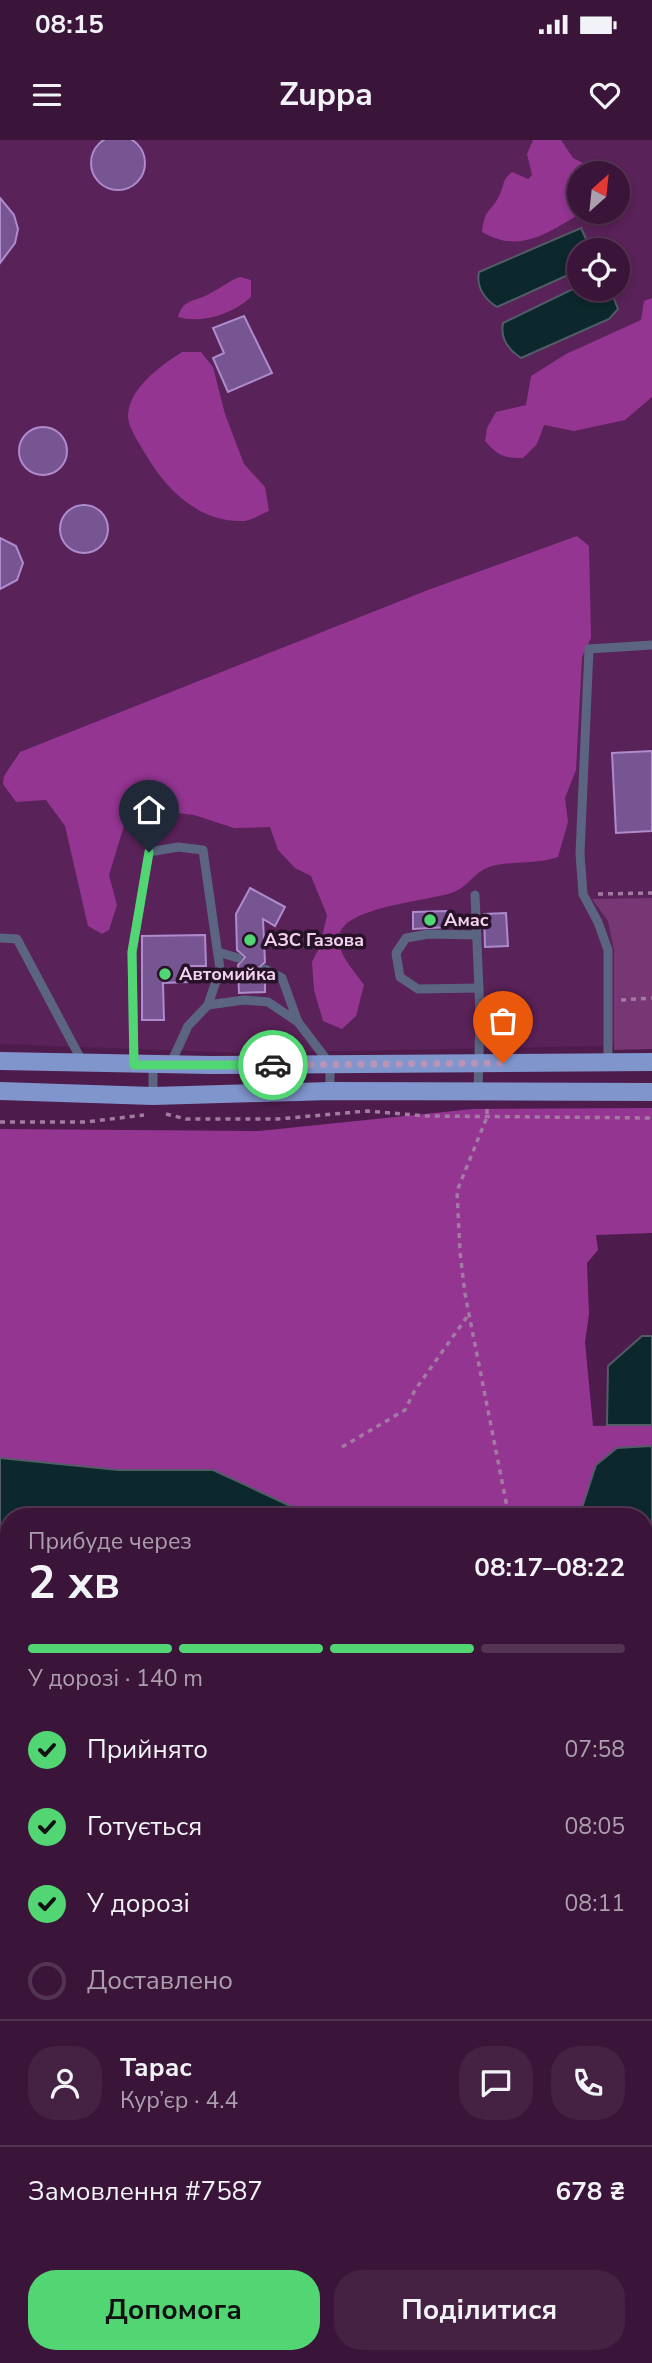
<!DOCTYPE html>
<html lang="uk">
<head>
<meta charset="utf-8">
<style>
	:root { --surface:#3a1539; --page:#452244; --text:#f1f3f6; --muted:#ab9fae; --line:#543453; --accent:#52d673 }
	body { margin:0; font-family:"Nunito Sans",sans-serif; background:var(--page); color:var(--text); height:100vh; display:flex; flex-direction:column; font-size:26px; white-space:nowrap }
	* { box-sizing:border-box; margin:0 }
	p { font-size:23px; color:var(--muted) }
	.icon { flex:none; width:38px; height:38px; fill:none; stroke:currentColor; stroke-width:2; stroke-linecap:round; stroke-linejoin:round }
	.map { position:relative; flex:1; overflow:hidden }
	.sheet { position:absolute; left:0px; top:1368px; width:653px; height:856px; display:flex; flex-direction:column; background:var(--surface); border-radius:28px 28px 0 0; box-shadow:0 4px 10px #0003,0 0 0 2px var(--line) }
	.sheet>* { flex:none }
	.needle { width:46px; rotate:27deg }
	.tools { position:absolute; left:567px; top:21px; display:grid; gap:14px }
	.tools a { display:grid; place-items:center; width:63px; height:63px; border-radius:50%; background:var(--surface); box-shadow:0 4px 10px #0003,0 0 0 2px var(--line); font-size:35px }
	.pin { position:absolute; display:grid; place-items:center; width:60px; height:60px; color:#fff; margin:-72px -30px; border-radius:50% 50% 50% 0; rotate:-45deg; box-shadow:0 0 7px #0007 }
	.pin .icon { rotate:45deg }
	.courier { position:absolute; display:grid; place-items:center; width:70px; height:70px; margin:-35px; border:5px solid #52d673; border-radius:50%; background:#fff; color:#222; box-shadow:0 2px 9px #0007 }
	.head em { font-style:normal; font-weight:700 }
	.head div { display:flex; flex-direction:column-reverse }
	.head { display:flex; align-items:center; justify-content:space-between; height:119px; padding:0 28px }
	h1 { font-size:46px; font-weight:700; line-height:52px }
	.bar { display:grid; grid-template-columns:repeat(4,1fr); gap:10px 7px; align-content:center; height:84px; padding:0 28px }
	.bar i { height:9px; border-radius:5px; background:var(--line) }
	.bar .selected { background:var(--accent) }
	.bar p { grid-column:span 4 }
	.line { display:flex; align-items:center; gap:18px; padding:0 28px; border-top:2px solid var(--line) }
	.line div { flex:1 }
	.round { display:grid; place-items:center; flex:none; width:74px; height:74px; border-radius:28px; background:var(--page) }
	ol { padding:0 28px; list-style:none }
	li { display:flex; align-items:center; gap:21px; height:77px }
	li p { margin-inline-start:auto }
	li .icon { padding:7px; border-radius:50%; background:var(--accent); color:#111; stroke-width:4 }
	li:last-child { color:var(--muted) }
	li i { width:38px; height:38px; border:4px solid var(--line); border-radius:50% }
	.button { display:flex; gap:14px; margin-top:auto; padding:14px 28px }
	.button a { flex:1; height:80px; border-radius:28px; background:var(--accent); color:#111; font-size:28px; font-weight:700; line-height:80px; text-align:center }
	.button a+a { background:var(--page); color:var(--text) }
	.status { display:flex; justify-content:space-between; align-items:center; height:49px; padding:0 35px; background:var(--surface); direction:ltr }
	.status svg { height:19px; fill:currentColor }
	header { display:flex; justify-content:space-between; align-items:center; height:91px; padding:0 28px; background:var(--surface); font-size:32px; font-weight:700 }
	.map>svg:first-child { display:block }
	.built { fill:#592258; fill-rule:evenodd }
	.green { fill:#763774 }
	.forest { fill:#943592 }
	.water { fill:#0c282c; stroke:#515c67; stroke-width:2 }
	.building { fill:#765592; stroke:#ae8bcc; stroke-width:2 }
	.lines { fill:none; stroke-linecap:round; stroke-linejoin:round }
	.path { stroke:#a37ba1; stroke-width:3.5; stroke-dasharray:5 5; stroke-linecap:butt }
	.lane { stroke:#5b6581; stroke-width:9 }
	.primary { stroke:#8195cd; stroke-width:18 }
	.done { stroke:#b994b7; stroke-width:7; stroke-dasharray:0 12.6 }
	.route { stroke:#52d673; stroke-width:9 }
	.poi-dot { fill:#52d673; stroke:#281227; stroke-width:2.5 }
	.labels { text-anchor:middle; stroke-width:7; stroke-linejoin:round; paint-order:stroke }
	.poi-label { font-size:18px; font-weight:bold; fill:#f3d4f0; stroke:#281227; text-anchor:start }
</style>
</head>
<body>
<div class="status"><b>08:15</b><svg viewBox="0 0 49 12"><path d="M0 12V9h3v3zM5 12V6h3v6zM10 12V3h3v9zM15 12V0h3v12zM26 1h20v11H26zM47 4h2v5h-2z"/></svg></div>
<header><svg class="icon" aria-label="menu" viewBox="0 0 24 24"><path d="M4 6h16M4 12h16M4 18h16"/></svg>Zuppa<svg class="icon" aria-label="heart" viewBox="0 0 24 24"><path d="M12 20l-8-8c-3-5 5-10 8-4 3-6 11-1 8 4z"/></svg></header>
<div class="map">
<svg width="652" height="2223" viewBox="0 0 652 2223">
	<rect width="100%" height="100%" fill="#4e1c4c"/>
	<path class="built" d="M0 0H652V905L243 913 0 904ZM579 33H618V72H579ZM579 110H618V149H579Z"/>
	<polygon class="green" points="652,758 652,909 614,910 614,811 608,781 592,759"/>
	<g class="forest">
		<path d="M533 0H561L573 18 603 33H579V72H583C550 91 521 115 482 92 485 67 490 74 499 56 505 45 501 41 512 32L528 39 532 35 527 14Z"/>
		<path d="M240 137 251 140V157C233 174 202 184 178 177 183 158 196 162 211 153 222 147 229 141 240 137Z"/>
		<path d="M652 158V257L625 280 574 291 544 285 537 304 523 318C504 318 498 316 485 301L487 288 496 272 526 265 531 236 566 214 641 180 644 161Z"/>
		<path d="M182 212H201L213 227 225 274 244 324 265 347 269 371C262 374 252 380 244 381 197 383 164 347 143 310 138 301 128 287 128 276 129 247 161 226 182 212Z"/>
		<path d="M577 396 589 406 591 498 582 517 576 630 565 658 568 682 558 717C535 725 511 720 489 727 475 732 467 747 454 752 430 761 349 766 340 793 334 811 354 830 364 845L356 876 342 889 323 881 314 850 312 822 320 806 327 775 311 736 295 728 278 710 270 687 234 688 194 675 146 669 136 661 129 669 109 735 117 765 109 790 102 794 88 786 65 686 46 660 16 662 3 644 4 636 20 612 428 450Z"/>
		<polygon points="652,968 652,1093 596,1095 598,1110 587,1123 589,1174 585,1202 593,1286 652,1285 652,1307 596,1325 579,1377 314,1377 213,1330 118,1330 0,1318 0,989 259,991 473,969"/>
		<polygon points="644,1963 652,2036 652,2223 40,2223 50,2216 644,2216"/>
	</g>
	<g class="water">
		<path d="M581 88 591 110H579V130L497 167C485 159 476 147 479 132Z"/>
		<path d="M579 146V149H610L618 169 609 179 521 218C509 210 500 198 503 183Z"/>
		<polygon points="642,1196 652,1196 652,1285 607,1285 608,1226"/>
		<polygon points="652,1306 652,2036 644,1963 644,1377 579,1377 596,1325 617,1308"/>
		<polygon points="0,1318 118,1330 213,1330 314,1377 9,1377 9,2216 50,2216 40,2223 0,2223"/>
	</g>
	<g class="building">
		<circle cx="118" cy="23" r="27"/>
		<polygon points="0,58 14,75 18,89 15,103 0,123"/>
		<polygon points="244,176 272,233 228,252 213,218 224,213 213,188"/>
		<circle cx="43" cy="311" r="24"/>
		<circle cx="84" cy="389" r="24"/>
		<polygon points="0,398 16,406 23,423 17,440 0,449"/>
		<polygon points="652,611 652,691 616,693 612,613"/>
		<polygon points="250,748 285,767 275,786 263,779 265,822 258,829 265,837 265,852 239,853 238,825 245,817 237,810 236,774"/>
		<polygon points="448,771 448,787 413,789 413,772"/>
		<polygon points="506,773 508,806 485,807 484,774"/>
		<polygon points="205,795 206,826 188,826 189,842 163,843 164,880 142,880 142,796"/>
	</g>
	<g class="lines">
		<g class="path">
			<polyline points="598,754 652,753"/>
			<polyline points="621,860 652,858"/>
			<polyline points="487,969 487,977 457,1051 460,1112 465,1154 509,1377"/>
			<polyline points="166,974 186,979 278,979 367,971 427,976 652,978"/>
			<polyline points="0,982 86,982 144,975"/>
			<polyline points="342,1307 405,1270 415,1250 469,1174"/>
			<polyline points="329,2216 333,2223"/>
			<polyline points="477,2216 478,2223"/>
			<polyline points="305,2223 308,2216"/>
			<polyline points="614,2223 615,2216"/>
		</g>
		<g class="lane">
			<polyline points="475,755 480,874 478,953"/>
			<polyline points="477,795 429,794 406,798 396,813 400,837 418,849 479,848"/>
			<polyline points="0,798 17,799 83,923"/>
			<polyline points="218,812 238,818"/>
			<polyline points="265,829 282,838 298,882"/>
			<polyline points="608,922 608,810 598,782 583,754 580,714 589,509 652,505"/>
			<polyline points="134,925 132,812 149,712 178,707 203,710 220,829 208,865"/>
			<polyline points="170,925 188,886 208,865 244,860 268,862 298,882 330,924 330,951"/>
			<polyline points="153,956 153,925"/>
		</g>
		<g class="primary">
			<polyline points="0,921 211,925 652,922"/>
			<polyline points="0,951 153,956 330,951 652,952"/>
		</g>
	</g>
	<g class="lines">
		<polyline class="done" points="273,925 503,923"/>
		<polyline class="route" points="149,712 132,812 134,925 273,925"/>
	</g>
	<g class="poi-dot">
		<circle cx="430" cy="780" r="7"/>
		<circle cx="250" cy="800" r="7"/>
		<circle cx="165" cy="834" r="7"/>
	</g>
	<g class="labels">
		<g class="poi-label">
			<text x="444" y="786">Амас</text>
			<text x="264" y="806">АЗС Газова</text>
			<text x="179" y="840">Автомийка</text>
		</g>
	</g>
</svg>
<div class="tools">
<a><svg class="needle" viewBox="-14 -14 28 28"><path d="M0-13l5 13h-10z" fill="#e53935"/><path d="M0 13l5-13h-10z" fill="#ab9fae"/></svg></a>
<a><svg class="icon" aria-label="locate" viewBox="0 0 24 24"><circle cx="12" cy="12" r="6"/><path d="M12 2v4M12 18v4M2 12h4M18 12h4"/></svg></a>
</div>
<div class="pin" style="left:503px;top:923px;background:#ea580c"><svg class="icon" aria-label="bag" viewBox="0 0 24 24"><path d="M5 8h14l-1 12H6zM9 8a3 3 0 0 1 6 0"/></svg></div>
<div class="pin" style="left:149px;top:712px;background:#1f2937"><svg class="icon" aria-label="home" viewBox="0 0 24 24"><path d="M3 11l9-7 9 7M6 9v11h12V9"/></svg></div>
<div class="courier" style="left:273px;top:925px"><svg class="icon" aria-label="car" viewBox="0 0 24 24"><path d="M5 17H2v-5l4-1 3-4h7l3 4 3 1v5h-3M9 17h6M6 11h13"/><circle cx="7" cy="17" r="2"/><circle cx="17" cy="17" r="2"/></svg></div>
<section class="sheet">
<div class="head"><div><h1>2 хв</h1><p>Прибуде через</p></div><em>08:17–08:22</em></div>
<div class="bar"><i class="selected"></i><i class="selected"></i><i class="selected"></i><i></i><p>У дорозі · 140 m</p></div>
<ol>
<li><svg class="icon" aria-label="check" viewBox="0 0 24 24"><path d="M5 12l5 5 9-10"/></svg>Прийнято<p>07:58</p></li>
<li><svg class="icon" aria-label="check" viewBox="0 0 24 24"><path d="M5 12l5 5 9-10"/></svg>Готується<p>08:05</p></li>
<li><svg class="icon" aria-label="check" viewBox="0 0 24 24"><path d="M5 12l5 5 9-10"/></svg>У дорозі<p>08:11</p></li>
<li><i></i>Доставлено</li>
</ol>
<div class="line" style="height:126px"><a class="round"><svg class="icon" aria-label="person" viewBox="0 0 24 24"><circle cx="12" cy="8" r="4"/><path d="M4 21q1-7 8-7t8 7"/></svg></a><div><b>Тарас</b><p>Кур’єр · 4.4</p></div><a class="round"><svg class="icon" aria-label="chat" viewBox="0 0 24 24"><path d="M4 5h16v11H9l-5 4z"/></svg></a><a class="round"><svg class="icon" aria-label="phone" viewBox="0 0 24 24"><path d="M5 4h4l2 5-3 2q2 4 5 5l2-3 5 2v4C11 20 4 13 5 4z"/></svg></a></div>
<div class="line" style="height:91px"><div>Замовлення #7587</div><b>678 ₴</b></div>
<div class="button"><a>Допомога</a><a>Поділитися</a></div>
</section>
</div>
</body>
</html>
